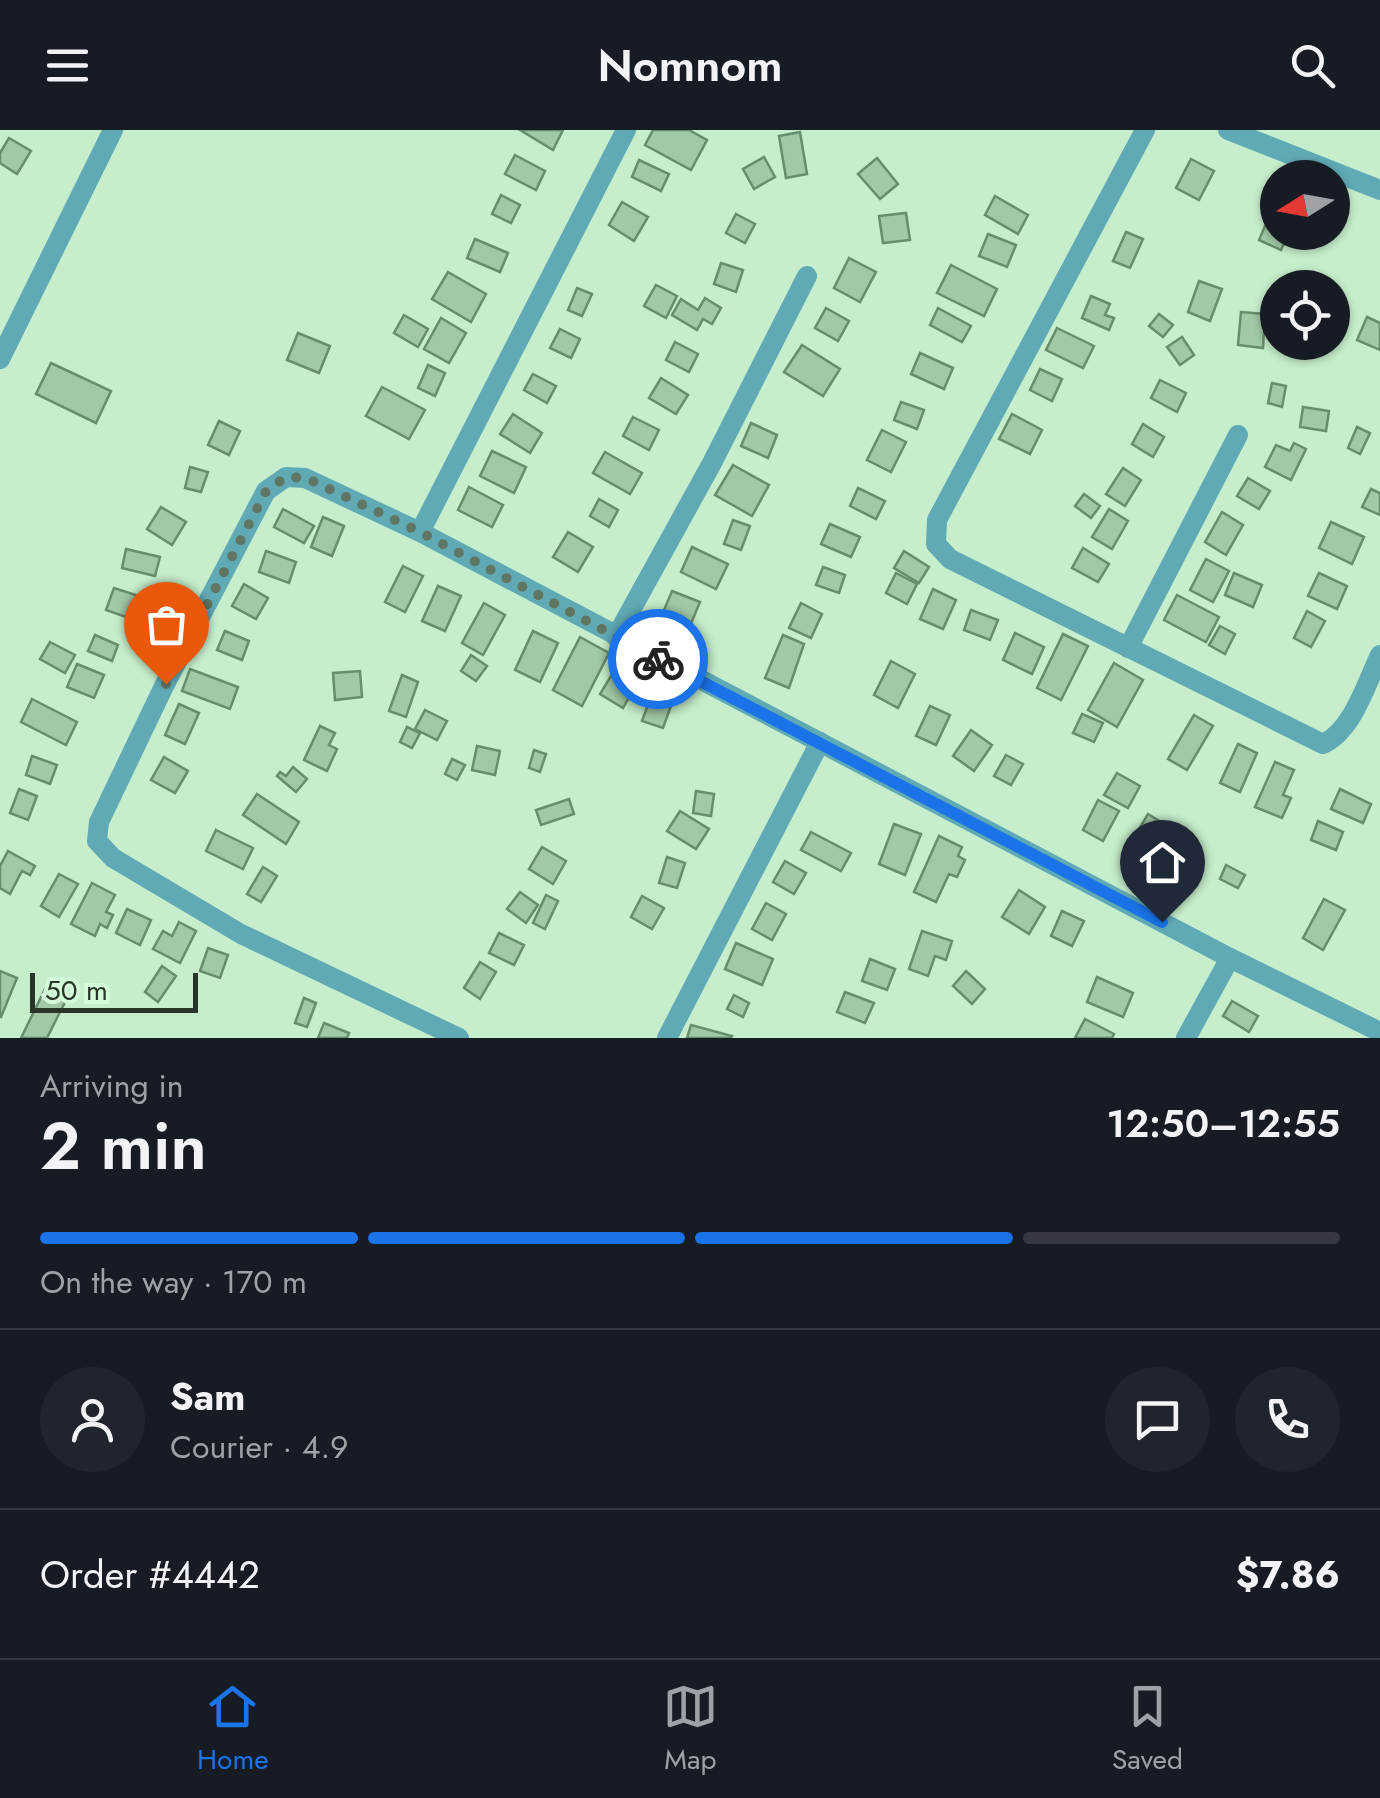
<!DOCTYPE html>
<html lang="en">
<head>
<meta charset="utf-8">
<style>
	:root { --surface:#171b24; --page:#20242c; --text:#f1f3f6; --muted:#9ea1a6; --line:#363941; --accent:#1a73e8 }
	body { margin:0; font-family:Jost,sans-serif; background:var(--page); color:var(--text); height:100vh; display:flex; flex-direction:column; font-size:38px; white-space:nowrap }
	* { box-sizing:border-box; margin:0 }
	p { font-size:32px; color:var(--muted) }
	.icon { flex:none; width:55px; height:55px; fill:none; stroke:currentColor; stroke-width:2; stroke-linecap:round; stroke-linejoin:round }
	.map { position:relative; height:908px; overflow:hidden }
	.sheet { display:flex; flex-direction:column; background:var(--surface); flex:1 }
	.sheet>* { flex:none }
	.needle { width:65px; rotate:259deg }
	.buttons { position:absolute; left:1260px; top:30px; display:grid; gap:20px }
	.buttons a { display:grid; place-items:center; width:90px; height:90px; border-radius:50%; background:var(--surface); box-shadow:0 2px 8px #0004; font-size:50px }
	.scale { position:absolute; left:30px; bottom:25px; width:168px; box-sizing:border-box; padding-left:10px; border:5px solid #273629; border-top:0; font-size:28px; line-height:35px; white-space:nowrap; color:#273629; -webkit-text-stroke:8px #d3fcd9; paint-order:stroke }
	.pin { position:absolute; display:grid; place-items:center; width:85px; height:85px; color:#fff; margin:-102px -42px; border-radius:50% 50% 50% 0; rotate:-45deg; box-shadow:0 0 10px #0007 }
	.pin .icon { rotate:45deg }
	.courier { position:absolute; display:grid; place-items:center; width:100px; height:100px; margin:-50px; border:8px solid #1a73e8; border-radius:50%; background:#fff; color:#222; box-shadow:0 2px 12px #0007 }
	.head em { font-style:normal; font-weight:600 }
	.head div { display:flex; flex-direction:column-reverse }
	.head { display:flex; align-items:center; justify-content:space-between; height:170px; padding:0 40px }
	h1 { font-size:65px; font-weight:600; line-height:75px }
	.bar { display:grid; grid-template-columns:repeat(4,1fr); gap:15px 10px; align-content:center; height:120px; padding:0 40px }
	.bar i { height:12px; border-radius:8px; background:var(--line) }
	.bar .selected { background:var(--accent) }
	.bar p { grid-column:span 4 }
	.line { display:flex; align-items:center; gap:25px; padding:0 40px; border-top:2px solid var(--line) }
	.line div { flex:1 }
	.round { display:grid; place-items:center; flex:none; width:105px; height:105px; border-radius:52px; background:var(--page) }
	header { display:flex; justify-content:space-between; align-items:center; height:130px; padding:0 40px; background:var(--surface); font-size:45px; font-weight:600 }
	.menu { display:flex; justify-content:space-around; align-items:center; height:140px; border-top:2px solid var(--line); background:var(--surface); font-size:28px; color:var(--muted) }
	.menu a { display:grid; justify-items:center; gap:5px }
	.menu .selected { color:var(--accent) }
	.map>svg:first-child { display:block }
	.building { fill:#a1c9a7; stroke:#688d6e; stroke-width:2.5 }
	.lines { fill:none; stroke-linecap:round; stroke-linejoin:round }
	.minor { stroke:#60aab6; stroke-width:20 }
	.done { stroke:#5f7662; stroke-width:10; stroke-dasharray:0 18 }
	.route { stroke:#1a73e8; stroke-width:12 }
</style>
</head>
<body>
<header><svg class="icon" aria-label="menu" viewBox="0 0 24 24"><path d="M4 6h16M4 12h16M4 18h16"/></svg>Nomnom<svg class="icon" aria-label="search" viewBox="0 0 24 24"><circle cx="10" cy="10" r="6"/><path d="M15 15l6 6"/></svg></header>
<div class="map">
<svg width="1380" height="908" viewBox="0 0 1380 908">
	<rect width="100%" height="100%" fill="#c6eecc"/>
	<g class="building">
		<polygon points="520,0 563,0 553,20"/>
		<polygon points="653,0 689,0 707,10 691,40 645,15"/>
		<polygon points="800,2 807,44 786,48 779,6"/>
		<polygon points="9,8 31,21 17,44 0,33 0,23"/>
		<polygon points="515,25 545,41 536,60 505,44"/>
		<polygon points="764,27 775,47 754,59 743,39"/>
		<polygon points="877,28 898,54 880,69 858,44"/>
		<polygon points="1191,29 1214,41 1199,70 1176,58"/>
		<polygon points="639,30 669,44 661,61 632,47"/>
		<polygon points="501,65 520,75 511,93 492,84"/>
		<polygon points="995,66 1028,85 1018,104 985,85"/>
		<polygon points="1276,70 1278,102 1289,102 1281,120 1259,110"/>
		<polygon points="622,72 648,87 634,111 609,95"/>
		<polygon points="906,83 910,110 883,113 879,86"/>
		<polygon points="736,84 755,94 745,113 726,103"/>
		<polygon points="1126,102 1143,109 1130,138 1113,131"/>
		<polygon points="988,104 1016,115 1007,137 979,126"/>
		<polygon points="475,109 508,123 500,142 467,128"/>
		<polygon points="849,128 876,142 860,172 834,158"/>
		<polygon points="721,133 743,140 736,162 714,154"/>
		<polygon points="951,135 997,159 984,186 937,163"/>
		<polygon points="448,142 486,164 471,192 432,169"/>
		<polygon points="1199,151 1222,159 1210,191 1188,182"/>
		<polygon points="656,155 677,166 666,188 644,176"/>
		<polygon points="577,158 592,164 582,186 568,180"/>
		<polygon points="1091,166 1110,174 1105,185 1114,188 1109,200 1082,188"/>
		<polygon points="705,168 721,178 712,194 703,189 697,200 672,185 681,169 698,180"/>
		<polygon points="826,178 849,191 838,211 815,198"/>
		<polygon points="938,178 971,196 962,212 930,195"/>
		<polygon points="1241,182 1265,184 1263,218 1238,215"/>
		<polygon points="1159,184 1173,195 1163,207 1149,196"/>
		<polygon points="404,185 428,199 418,217 394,203"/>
		<polygon points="1367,187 1380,193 1380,220 1357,210"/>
		<polygon points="441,188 466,203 449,233 424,219"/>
		<polygon points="1057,198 1094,216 1083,238 1046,220"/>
		<polygon points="560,199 580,209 571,228 550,218"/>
		<polygon points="298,203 330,216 319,243 287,230"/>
		<polygon points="1182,207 1194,225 1180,235 1167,217"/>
		<polygon points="675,212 698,224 689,242 666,230"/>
		<polygon points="802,215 840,239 823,266 784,242"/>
		<polygon points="920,223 953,238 944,259 911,244"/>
		<polygon points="51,233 111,261 96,293 36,264"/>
		<polygon points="428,235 445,243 435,266 418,258"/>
		<polygon points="1040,239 1062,249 1052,271 1030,260"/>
		<polygon points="533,244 556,256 547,273 524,260"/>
		<polygon points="661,248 688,265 676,284 649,268"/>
		<polygon points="1160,250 1186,263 1177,282 1151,268"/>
		<polygon points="1272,253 1286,256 1282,277 1268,273"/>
		<polygon points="382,257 425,280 409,309 366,286"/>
		<polygon points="901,272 924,280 917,299 894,290"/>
		<polygon points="1303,277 1329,281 1326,301 1300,297"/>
		<polygon points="513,284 542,303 530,323 500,304"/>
		<polygon points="1012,284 1042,300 1030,324 999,309"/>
		<polygon points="633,287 659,300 649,320 623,306"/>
		<polygon points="219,291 240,301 229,325 208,315"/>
		<polygon points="751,293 777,305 768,328 741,316"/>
		<polygon points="1143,294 1164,307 1153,327 1132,314"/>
		<polygon points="1357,297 1370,303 1360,324 1348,318"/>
		<polygon points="882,300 906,312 891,342 867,330"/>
		<polygon points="1294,313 1306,319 1291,350 1265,337 1276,315 1290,321"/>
		<polygon points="492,321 526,337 514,363 480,346"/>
		<polygon points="605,322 642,343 630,364 593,343"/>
		<polygon points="733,335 769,355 752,386 715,365"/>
		<polygon points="190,337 208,342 201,362 185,358"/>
		<polygon points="1123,338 1141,350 1125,376 1106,364"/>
		<polygon points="1248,348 1270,361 1259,379 1237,366"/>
		<polygon points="469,357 503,375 492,397 458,380"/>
		<polygon points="858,358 885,371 876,389 850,376"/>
		<polygon points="1371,359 1380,363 1380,385 1362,377"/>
		<polygon points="1084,364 1100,376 1091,388 1075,376"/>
		<polygon points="599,369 618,380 609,397 590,386"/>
		<polygon points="161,377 186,392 172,415 147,399"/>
		<polygon points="283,379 314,396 304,413 274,397"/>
		<polygon points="1109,379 1128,391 1112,419 1092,407"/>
		<polygon points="1222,382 1243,395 1226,425 1205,412"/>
		<polygon points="323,387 344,396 332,426 311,417"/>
		<polygon points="733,390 750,396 741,420 724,414"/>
		<polygon points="1331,392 1364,407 1352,434 1319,418"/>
		<polygon points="830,394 860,407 851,427 821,414"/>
		<polygon points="568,402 593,417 578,442 553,427"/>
		<polygon points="692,417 728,434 716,459 681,442"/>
		<polygon points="1083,418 1109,434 1098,452 1072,438"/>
		<polygon points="126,419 160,427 155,446 122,438"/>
		<polygon points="266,421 296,432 289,453 259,442"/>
		<polygon points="904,421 929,437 919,453 894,438"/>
		<polygon points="1206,429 1229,441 1213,472 1190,460"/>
		<polygon points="403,436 423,446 405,482 385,472"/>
		<polygon points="823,437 845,445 839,463 816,455"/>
		<polygon points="896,443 917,454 907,474 886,463"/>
		<polygon points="1234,443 1262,455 1253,477 1225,465"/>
		<polygon points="1319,443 1347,456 1337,479 1308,466"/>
		<polygon points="244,454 268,468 256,489 232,476"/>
		<polygon points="438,456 461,466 445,501 422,491"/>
		<polygon points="114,458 145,468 137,491 106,480"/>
		<polygon points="933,459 956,470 943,499 920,489"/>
		<polygon points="672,461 700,472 690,496 662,485"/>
		<polygon points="1177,465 1219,487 1206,512 1164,490"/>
		<polygon points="484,473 505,485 483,525 462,513"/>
		<polygon points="801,473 822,484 811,508 789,498"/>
		<polygon points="971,480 998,490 990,510 964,500"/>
		<polygon points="1307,481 1325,491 1311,517 1294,508"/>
		<polygon points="1220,496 1235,504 1225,524 1209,515"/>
		<polygon points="225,501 249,511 242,530 217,520"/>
		<polygon points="533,501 558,513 540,552 515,540"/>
		<polygon points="1015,503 1044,517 1032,544 1003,530"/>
		<polygon points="1063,504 1088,516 1061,570 1037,558"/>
		<polygon points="95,505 118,515 112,531 88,521"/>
		<polygon points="783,505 804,514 789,558 765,548"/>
		<polygon points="580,507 609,523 582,576 553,560"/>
		<polygon points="50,512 75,525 65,543 40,529"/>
		<polygon points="471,525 487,536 476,551 461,541"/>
		<polygon points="891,531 915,544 898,578 874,565"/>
		<polygon points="1114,533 1143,550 1117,597 1088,580"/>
		<polygon points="77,534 104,545 94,568 67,557"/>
		<polygon points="190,539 238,557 230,579 182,561"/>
		<polygon points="360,541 362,567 335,570 333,543"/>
		<polygon points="614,541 636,555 623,578 600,564"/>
		<polygon points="402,545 418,552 406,587 389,581"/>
		<polygon points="651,566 672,573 663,598 642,591"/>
		<polygon points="32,569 77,592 66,615 21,592"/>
		<polygon points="179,574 199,583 185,614 165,605"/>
		<polygon points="930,576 950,585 936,615 916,606"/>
		<polygon points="425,580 447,591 437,610 415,599"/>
		<polygon points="1082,584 1103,593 1094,612 1073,603"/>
		<polygon points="1194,585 1213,596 1187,640 1168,629"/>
		<polygon points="320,596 335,603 329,615 337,619 327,641 304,630"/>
		<polygon points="407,597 420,603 412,618 400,612"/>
		<polygon points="971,600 992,615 974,641 953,626"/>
		<polygon points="1238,614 1257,623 1240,662 1220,653"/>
		<polygon points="477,616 500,621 495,645 472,640"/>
		<polygon points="534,620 546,624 540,642 529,638"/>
		<polygon points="1006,625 1023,634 1011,655 994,646"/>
		<polygon points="32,626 57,635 50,654 26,645"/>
		<polygon points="164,627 188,641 175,663 151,650"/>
		<polygon points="452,629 465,635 457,650 445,644"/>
		<polygon points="1275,632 1294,640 1283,665 1291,668 1282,688 1255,677"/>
		<polygon points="293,637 307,649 296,662 277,646 280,642 286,646"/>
		<polygon points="1117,643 1140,656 1128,678 1104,665"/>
		<polygon points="19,659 37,666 28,690 10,683"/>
		<polygon points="1340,659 1371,674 1363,693 1331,679"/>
		<polygon points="696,661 714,664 711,686 693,683"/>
		<polygon points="257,664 299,692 286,714 243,685"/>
		<polygon points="569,669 574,684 541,695 536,680"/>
		<polygon points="1098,670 1119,681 1103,711 1083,700"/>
		<polygon points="680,681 709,699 696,719 667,701"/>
		<polygon points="1148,684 1169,697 1150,729 1129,716"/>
		<polygon points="1318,691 1343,702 1336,720 1311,710"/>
		<polygon points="894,694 921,704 905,745 879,734"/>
		<polygon points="216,700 253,718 243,739 206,721"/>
		<polygon points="811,702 851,723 841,741 801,720"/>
		<polygon points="939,706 962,717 958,726 965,730 957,747 949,744 936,772 914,762"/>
		<polygon points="542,717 566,731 553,754 529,739"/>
		<polygon points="8,721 35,736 30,745 22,741 10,764 0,758 0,736"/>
		<polygon points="1182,723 1200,732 1189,753 1171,744"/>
		<polygon points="667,727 685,733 677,758 659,753"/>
		<polygon points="785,731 806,743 794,764 773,752"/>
		<polygon points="1226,735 1245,745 1238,758 1220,749"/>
		<polygon points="263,737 277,746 261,772 247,764"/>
		<polygon points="59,744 78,754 59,787 41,776"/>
		<polygon points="92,753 115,765 106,782 113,785 107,798 100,794 95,806 71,794"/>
		<polygon points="1019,760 1045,777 1029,804 1002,787"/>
		<polygon points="520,762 538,775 526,793 507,779"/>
		<polygon points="546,765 558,771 545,799 533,793"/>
		<polygon points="642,766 664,778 652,799 631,787"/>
		<polygon points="1324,769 1345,780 1323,820 1303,808"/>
		<polygon points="766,773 786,784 772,810 752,799"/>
		<polygon points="127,779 151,790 140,815 116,803"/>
		<polygon points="1062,781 1084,791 1072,816 1051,806"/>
		<polygon points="179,792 196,801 180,833 153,819 163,801 172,806"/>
		<polygon points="922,801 952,811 946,830 935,826 928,846 909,839"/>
		<polygon points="499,803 524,815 514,835 489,823"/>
		<polygon points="736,813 773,829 762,855 725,839"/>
		<polygon points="208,818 228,825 220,848 200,841"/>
		<polygon points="870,829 895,839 887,860 862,851"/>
		<polygon points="480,832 496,842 480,869 464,858"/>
		<polygon points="162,836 176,846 158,872 145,862"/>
		<polygon points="0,841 17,848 1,887 0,887"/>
		<polygon points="966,841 985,859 972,874 953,856"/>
		<polygon points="1097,847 1133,863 1123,887 1087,872"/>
		<polygon points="45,859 66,870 47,908 21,908"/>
		<polygon points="845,862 874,873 865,893 837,882"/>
		<polygon points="734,865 749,873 743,887 727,879"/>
		<polygon points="304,868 316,873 307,897 295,893"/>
		<polygon points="1232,871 1258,886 1249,902 1223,886"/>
		<polygon points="1085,889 1114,904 1112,908 1075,908"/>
		<polygon points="324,893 349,903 347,908 318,908"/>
		<polygon points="691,895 732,906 731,908 687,908"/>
	</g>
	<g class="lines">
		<g class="minor">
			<polyline points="626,0 420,402 1230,828 1380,902"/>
			<path d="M1145 0 937 390 936 414 950 429 1323 614C1353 600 1366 554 1380 525"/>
			<polyline points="1228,0 1380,60"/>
			<polyline points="0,229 113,0"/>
			<polyline points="420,402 305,348 286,347 266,361 165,554 99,692 97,711 113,728 241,804 459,908"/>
			<polyline points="616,507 712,333 807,146"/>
			<polyline points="1128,518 1238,305"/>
			<polyline points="667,908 820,612"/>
			<polyline points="1186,908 1230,828"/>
		</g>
	</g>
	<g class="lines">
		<polyline class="done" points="166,554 266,361 286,347 306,348 420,402 658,529"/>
		<polyline class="route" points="658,529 1162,792"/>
	</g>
</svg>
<div class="buttons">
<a><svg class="needle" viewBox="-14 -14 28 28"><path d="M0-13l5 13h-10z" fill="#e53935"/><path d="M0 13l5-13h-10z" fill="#9ea1a6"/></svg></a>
<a><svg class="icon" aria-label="locate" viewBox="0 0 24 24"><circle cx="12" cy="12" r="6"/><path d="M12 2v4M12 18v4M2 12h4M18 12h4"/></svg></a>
</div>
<div class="scale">50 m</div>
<div class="pin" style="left:166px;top:554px;background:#ea580c"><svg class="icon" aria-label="bag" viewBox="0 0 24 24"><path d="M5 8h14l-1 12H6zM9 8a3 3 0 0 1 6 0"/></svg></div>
<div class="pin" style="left:1162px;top:792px;background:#1f2937"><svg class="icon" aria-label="home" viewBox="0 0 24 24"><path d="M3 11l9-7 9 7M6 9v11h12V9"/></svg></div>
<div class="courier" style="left:658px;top:529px"><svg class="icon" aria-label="bike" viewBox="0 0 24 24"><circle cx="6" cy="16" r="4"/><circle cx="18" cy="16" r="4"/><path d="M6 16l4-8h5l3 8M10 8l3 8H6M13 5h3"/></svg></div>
</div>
<section class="sheet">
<div class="head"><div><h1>2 min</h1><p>Arriving in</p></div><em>12:50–12:55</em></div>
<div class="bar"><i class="selected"></i><i class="selected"></i><i class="selected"></i><i></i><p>On the way · 170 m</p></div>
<div class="line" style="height:180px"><a class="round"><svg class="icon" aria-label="person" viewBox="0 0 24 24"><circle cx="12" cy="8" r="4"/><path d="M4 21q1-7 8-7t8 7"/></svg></a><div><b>Sam</b><p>Courier · 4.9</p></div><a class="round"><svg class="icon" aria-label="chat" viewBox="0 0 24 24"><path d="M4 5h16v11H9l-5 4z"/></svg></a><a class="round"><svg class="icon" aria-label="phone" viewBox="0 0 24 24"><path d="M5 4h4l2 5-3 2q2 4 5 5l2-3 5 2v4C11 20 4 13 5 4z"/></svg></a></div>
<div class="line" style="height:130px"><div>Order #4442</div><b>$7.86</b></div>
</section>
<nav class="menu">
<a class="selected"><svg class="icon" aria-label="home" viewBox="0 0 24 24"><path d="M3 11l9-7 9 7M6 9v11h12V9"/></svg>Home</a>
<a><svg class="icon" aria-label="map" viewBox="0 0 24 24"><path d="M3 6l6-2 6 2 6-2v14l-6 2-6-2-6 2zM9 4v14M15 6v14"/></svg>Map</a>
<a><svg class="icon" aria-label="saved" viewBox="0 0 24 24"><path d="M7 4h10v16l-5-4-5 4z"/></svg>Saved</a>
</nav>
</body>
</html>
